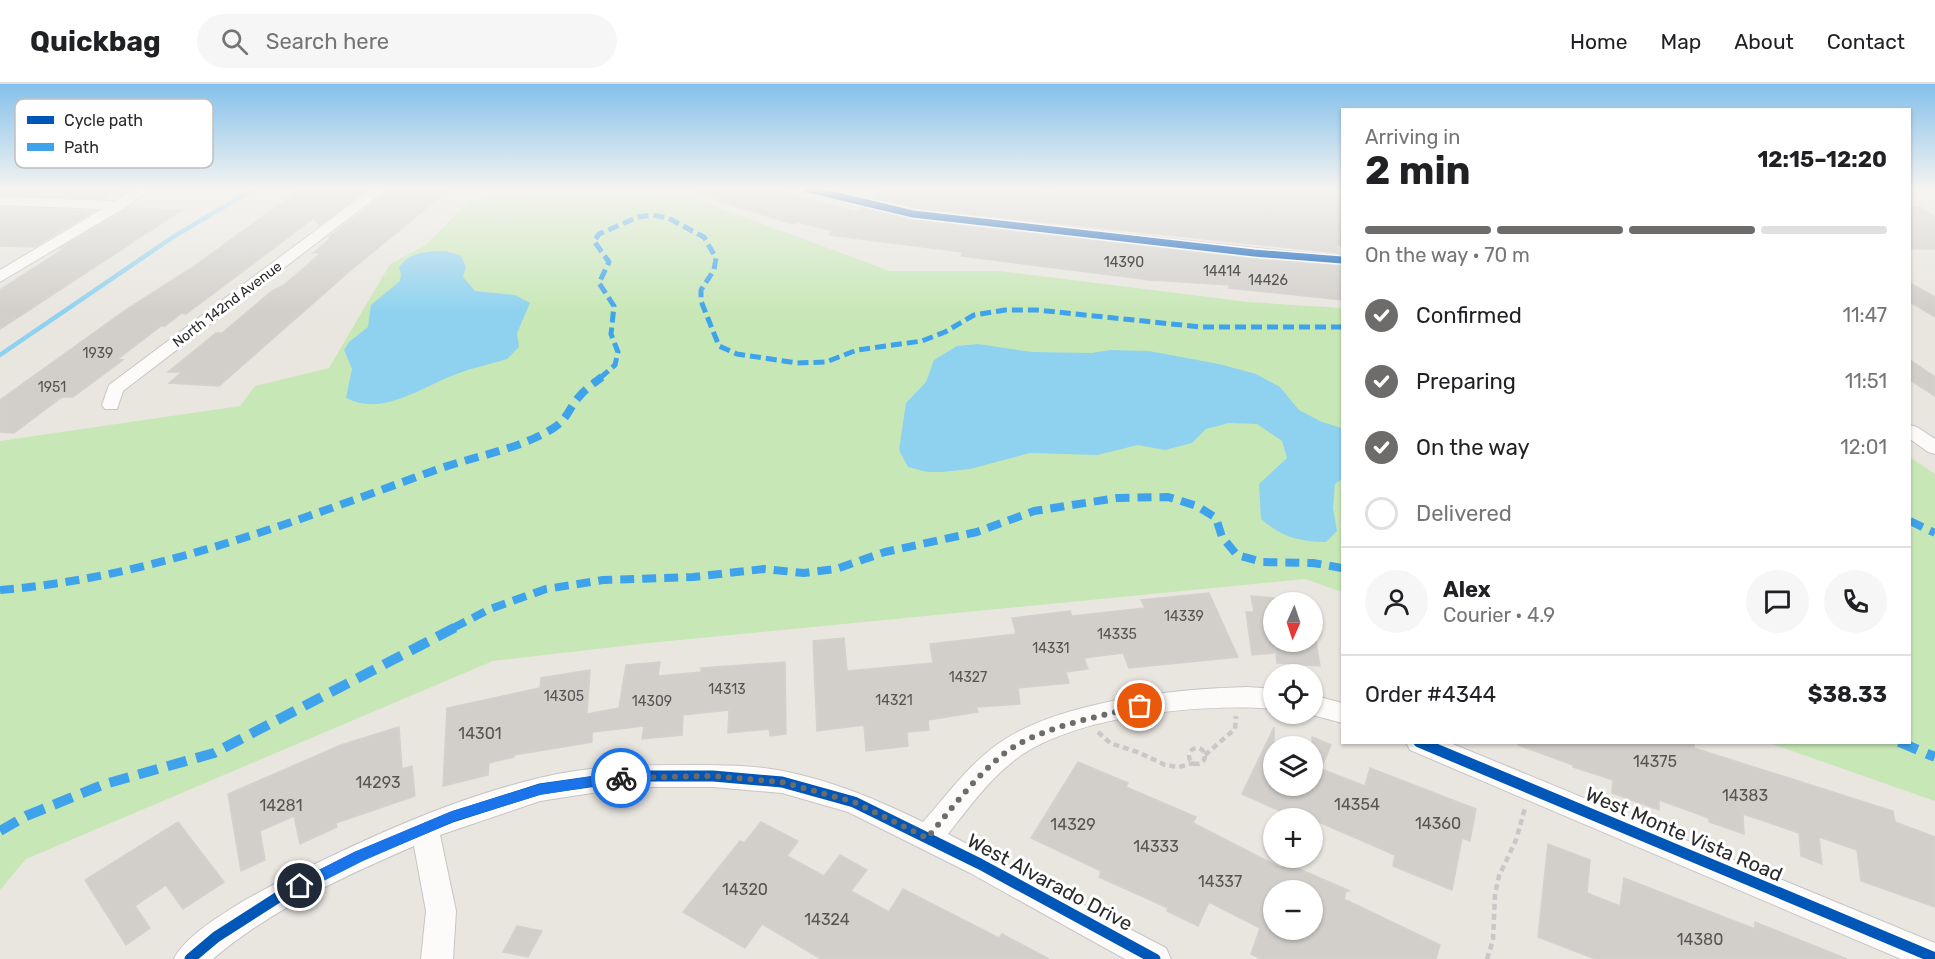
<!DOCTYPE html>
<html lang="en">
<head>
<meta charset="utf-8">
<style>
	:root { --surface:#fff; --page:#f6f6f6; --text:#202124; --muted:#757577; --line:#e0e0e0; --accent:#6e6c6a }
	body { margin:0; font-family:Rubik,sans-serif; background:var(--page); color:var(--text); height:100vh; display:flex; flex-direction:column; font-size:22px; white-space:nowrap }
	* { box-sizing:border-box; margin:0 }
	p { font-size:20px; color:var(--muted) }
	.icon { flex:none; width:33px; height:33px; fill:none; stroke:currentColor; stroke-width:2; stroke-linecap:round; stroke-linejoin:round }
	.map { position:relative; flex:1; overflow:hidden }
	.sheet { position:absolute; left:1341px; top:24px; width:570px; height:636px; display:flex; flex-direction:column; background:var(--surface); border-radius:0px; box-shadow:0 2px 4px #0004 }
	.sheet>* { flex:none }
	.needle { width:39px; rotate:183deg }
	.controls { position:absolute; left:1263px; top:508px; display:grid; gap:12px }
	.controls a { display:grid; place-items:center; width:60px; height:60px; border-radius:50%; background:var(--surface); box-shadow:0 2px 4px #0004; font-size:30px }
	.pin { position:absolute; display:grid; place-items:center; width:51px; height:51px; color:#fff; margin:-26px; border:3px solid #fff; border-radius:50%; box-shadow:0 2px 6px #0007 }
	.courier { position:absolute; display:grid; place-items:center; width:60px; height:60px; margin:-30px; border:4px solid #1a73e8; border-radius:50%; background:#fff; color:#222; box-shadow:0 2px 8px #0007 }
	.headline em { font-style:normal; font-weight:700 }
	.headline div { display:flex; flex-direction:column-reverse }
	.headline { display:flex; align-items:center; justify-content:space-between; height:102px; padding:0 24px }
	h1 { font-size:39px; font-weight:700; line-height:45px }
	.bar { display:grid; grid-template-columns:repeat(4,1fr); gap:9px 6px; align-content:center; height:72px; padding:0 24px }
	.bar i { height:8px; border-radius:4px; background:var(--line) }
	.bar .active { background:var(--accent) }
	.bar p { grid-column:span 4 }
	.line { display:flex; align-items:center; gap:15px; padding:0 24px; border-top:2px solid var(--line) }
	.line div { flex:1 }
	.round { display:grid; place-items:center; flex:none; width:63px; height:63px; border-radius:32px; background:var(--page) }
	ol { padding:0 24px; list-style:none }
	li { display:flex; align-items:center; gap:18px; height:66px }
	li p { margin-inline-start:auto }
	li .icon { padding:6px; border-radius:50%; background:var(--accent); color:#fff; stroke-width:4 }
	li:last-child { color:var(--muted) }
	li i { width:33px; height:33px; border:3px solid var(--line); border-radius:50% }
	header { display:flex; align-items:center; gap:36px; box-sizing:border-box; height:84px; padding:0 30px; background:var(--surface); border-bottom:2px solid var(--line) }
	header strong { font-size:28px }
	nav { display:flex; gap:33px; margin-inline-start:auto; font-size:21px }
	.search { width:420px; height:54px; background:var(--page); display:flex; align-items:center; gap:15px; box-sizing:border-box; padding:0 21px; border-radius:33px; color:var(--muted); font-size:22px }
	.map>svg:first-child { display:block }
	.green { fill:#c8e7b7 }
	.water { fill:#8fd2ef }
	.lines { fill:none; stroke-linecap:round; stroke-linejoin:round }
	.stream { stroke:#8fd2ef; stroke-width:4.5 }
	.building { fill:#d2cfcb; stroke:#d4d1cc; stroke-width:1.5; fill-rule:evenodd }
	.street-casing { stroke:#c6c5c6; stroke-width:2 }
	.path { stroke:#c8c8c7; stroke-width:4.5; stroke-dasharray:6 4; stroke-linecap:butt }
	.street { fill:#fcfbfa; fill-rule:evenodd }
	.quiet-far2 { stroke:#3ea3eb; stroke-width:5; stroke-dasharray:11 5; stroke-linecap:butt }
	.quiet-far1 { stroke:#3ea3eb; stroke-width:8; stroke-dasharray:14 8; stroke-linecap:butt }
	.quiet { stroke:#3ea3eb; stroke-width:10; stroke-dasharray:20 10; stroke-linecap:butt }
	.cycleway-far1-casing { stroke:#fff; stroke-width:10 }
	.cycleway-casing { stroke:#fff; stroke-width:15 }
	.cycleway-far1 { stroke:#0057b8; stroke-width:7 }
	.cycleway { stroke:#0057b8; stroke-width:11 }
	.route { fill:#1a73e8 }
	.done { stroke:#6e6c6a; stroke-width:6; stroke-dasharray:0 10.8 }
	.labels { text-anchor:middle; stroke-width:6; stroke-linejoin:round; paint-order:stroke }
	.number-label { font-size:14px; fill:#565554 }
	.far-street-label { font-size:14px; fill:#2b2b2b; stroke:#fff }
	.near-number-label { font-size:16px; fill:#565554 }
	.near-street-label { font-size:20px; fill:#2b2b2b; stroke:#fff }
	.key { fill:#fff; stroke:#bfbfbf; stroke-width:1.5 }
	.key-label { font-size:16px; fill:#2b2b2b }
</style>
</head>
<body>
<header>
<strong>Quickbag</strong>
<div class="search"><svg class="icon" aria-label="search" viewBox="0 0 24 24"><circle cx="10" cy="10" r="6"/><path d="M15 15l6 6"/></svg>Search here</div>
<nav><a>Home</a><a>Map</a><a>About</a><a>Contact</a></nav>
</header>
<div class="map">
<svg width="1935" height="875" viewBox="0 0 1935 875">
	<rect width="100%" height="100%" fill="#e9e6e0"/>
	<g class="green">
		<polygon points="552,105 679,109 890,187 999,187 1248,218 1342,224 1342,508 1305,495 649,559 493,577 26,775 0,806 0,357 240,322 255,302 329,284 390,180 426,161 468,118"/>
		<polygon points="1910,373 1935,390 1935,717 1769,659 1910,658"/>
	</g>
	<g class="water">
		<path d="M446 167 461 172 466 183 463 193 475 207 515 211 530 219 517 249 519 263 507 275C488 281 467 285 449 293 417 306 381 332 346 314L352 285 344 266 349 258 368 243 371 221 400 197 401 190 399 184C407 168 430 167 446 167Z"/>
		<path d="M978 260 1032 268 1092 269 1110 266 1149 267 1219 280 1256 290 1280 303 1299 326 1322 338 1342 344V395L1335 400 1333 424 1337 447 1326 458C1299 458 1282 453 1261 435L1259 400 1287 374 1282 357 1257 340 1229 339 1206 345 1192 359 1165 366 1138 361 1097 371 1030 369 970 385 943 388H927L908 383 899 366 906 319 926 298 934 276 957 262Z"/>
	</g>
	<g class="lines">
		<polyline class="stream" points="0,271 173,153 254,105"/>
	</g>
	<g class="building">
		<polygon points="0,105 120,105 105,114 0,111"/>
		<polygon points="301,105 366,106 319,141 314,134 186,230 182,229 165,242 161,242 118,275 123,276 73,313 62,313 14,349 0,348 0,316 127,225 193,183"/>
		<polygon points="414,105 450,105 351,186 219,302 169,299 182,288 168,288 216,249 222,249 272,207 284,201 321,169 313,169 330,155 329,153 388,107 411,107"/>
		<polygon points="701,105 767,105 858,128 862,124 913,136 1254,175 1340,182 1342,216 1229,204 1229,201 1150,196 961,172 963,168 829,151 832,147 798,138 795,140 786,138 719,117 722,116 700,109"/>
		<polygon points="882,105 1002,105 1056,110 1057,105 1342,105 1342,162 1336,161 1338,169 922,125 872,114"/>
		<polygon points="0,123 94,127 34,163 0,162"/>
		<polygon points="1910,123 1921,123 1935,133 1935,165 1910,165"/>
		<polygon points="128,124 182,126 0,245 0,206 65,164 61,164"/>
		<polygon points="1910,199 1935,213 1935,233 1910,218"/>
		<polygon points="1910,276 1935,293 1935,312 1910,296"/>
		<polygon points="1209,509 1238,573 1129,584 1123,569 1084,574 1088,585 1066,588 1069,599 1018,604 1020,620 976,623 978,628 928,636 929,646 907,648 908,662 866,667 864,641 817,647 813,557 844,554 847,587 933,579 930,560 1016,550 1012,534 1070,527 1072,532 1145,524 1141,516"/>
		<polygon points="1251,512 1274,514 1274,569 1252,571 1246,528 1254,528"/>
		<polygon points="1275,558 1316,558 1320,582 1277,579"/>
		<polygon points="660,578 658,592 701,588 701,584 785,578 786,650 770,652 769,645 728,649 729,626 683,631 682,651 642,655 644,642 592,648 592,658 514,671 514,673 489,679 488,691 443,702 447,624 540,604 541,594 590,586 587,630 619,624 626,581"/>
		<polygon points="399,643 402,685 412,682 415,712 336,739 337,743 300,760 294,732 260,747 265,776 241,787 228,710 341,661"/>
		<polygon points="1274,643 1274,702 1312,702 1312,653 1331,661 1321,685 1365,702 1370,684 1476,725 1470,757 1462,754 1452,806 1393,782 1395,771 1312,735 1298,735 1242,710"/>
		<polygon points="1518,658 1694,658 1694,664 1893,727 1895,738 1935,753 1935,823 1861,797 1857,766 1819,753 1822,780 1801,772 1799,749 1743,730 1744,750 1709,738 1709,734 1659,716 1659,726 1612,709 1613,696 1573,683 1573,681 1518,661"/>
		<path d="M1078 678 1128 699 1126 703 1196 733 1193 739 1281 784 1283 778 1350 807H1346L1344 815 1440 861 1436 875H1261L1251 870 1260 844 1209 818 1198 842 1167 827 1168 824 1099 793 1101 787 1031 754ZM1274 807H1312V846H1274Z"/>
		<polygon points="178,738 224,798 183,825 166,801 135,822 150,844 126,861 85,796"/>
		<polygon points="761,738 798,757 787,772 824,792 840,771 867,786 851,807 889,828 903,805 999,854 1002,850 1049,875 821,875 762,840 745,864 683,828 740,757 744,759"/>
		<polygon points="1548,760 1590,776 1587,809 1620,822 1624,794 1755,845 1755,838 1847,875 1595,875 1538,853"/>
		<polygon points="517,842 542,847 528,873 503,868"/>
	</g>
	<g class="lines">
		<g class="street-casing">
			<g id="street">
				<polygon points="135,105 151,105 124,124 0,198 0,186 102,125 0,121 0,113 115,117"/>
				<polygon points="371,105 387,105 123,307 117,325 105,325 102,321 109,301"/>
				<path d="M801 105C843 105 881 122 922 127 1062 143 1202 160 1342 172V180L1254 173 913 134 803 108Z"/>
				<polygon points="1910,341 1917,343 1935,355 1935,370 1928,368 1910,355"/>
				<path d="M1247 603 1274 605V625C1203 619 1083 631 1023 670 993 690 970 722 948 750L1166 864 1171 875H1125L970 789 848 728 782 709 713 703H631L540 717 440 751 456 827 453 875H421L426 827 414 762C345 792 271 825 213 875H174C188 844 267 803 299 788 375 750 456 714 539 694 587 682 639 681 688 681 719 681 753 681 783 687 833 697 878 716 923 738 946 712 967 683 995 662 1056 617 1173 605 1247 603Z"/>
				<polygon points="1312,611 1342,619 1342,639 1309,630 1312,630"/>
				<polygon points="1406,658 1448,658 1935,859 1935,875 1901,875 1410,666"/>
			</g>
		</g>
		<g class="path">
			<polyline points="1098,648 1110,659 1140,669 1165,681 1179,683 1194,679"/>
			<circle cx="1197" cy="672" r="8"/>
			<polyline points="1205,671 1235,645 1236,632"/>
			<polyline points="1487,875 1493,856 1495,810 1499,792 1516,756 1525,724"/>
		</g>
		<use href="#street" class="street"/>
		<polyline class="quiet-far2" points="600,294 615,281 618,268 611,250 614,222 599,199 609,178 594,157 599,150 638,133 653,131 668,134 704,153 716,174 714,186 701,206 701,217 719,262 737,270 797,279 826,278 857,266 922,257 945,248 974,231 1005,226 1037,226 1201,243 1342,243"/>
		<g class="quiet-far1">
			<polyline points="1910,437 1935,449"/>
			<path d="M0 506C150 494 293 438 433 387 473 372 515 367 552 345 567 336 568 326 578 314 584 306 594 299 602 293"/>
			<polyline points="453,544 490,525 546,505 603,496 693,493 764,485 804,489 836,485 885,468 977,448 1034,427 1117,414 1168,413 1197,422 1216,434 1222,453 1237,471 1262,478 1313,479 1342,484"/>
		</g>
		<g class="quiet">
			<polyline points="1899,658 1935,673"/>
			<polyline points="0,747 26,732 105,700 214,669 456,543"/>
		</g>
		<g class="cycleway-far1-casing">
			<polyline id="cycleway-far1" points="808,105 913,130 1254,169 1342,176"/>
		</g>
		<g class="cycleway-casing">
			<g id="cycleway">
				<polyline points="1419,658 1935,874"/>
				<polyline points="190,875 216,853 280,812 359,772 452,733 540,705 631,692 713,692 782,698 854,718 980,780 1155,875"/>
			</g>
		</g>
		<use href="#cycleway-far1" class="cycleway-far1"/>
		<use href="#cycleway" class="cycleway"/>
	</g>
	<linearGradient id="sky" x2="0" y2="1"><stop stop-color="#84c0eb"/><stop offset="0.46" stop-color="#f5f4f1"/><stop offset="1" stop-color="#f5f4f1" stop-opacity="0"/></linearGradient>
	<rect width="1935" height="228" fill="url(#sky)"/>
	<polygon class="route" points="621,688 626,690 628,694 626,697 540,711 455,737 363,777 300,809 295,807 293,802 295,798 354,768 452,727 540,700"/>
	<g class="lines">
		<path class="done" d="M621 694 713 692 782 698 854 718 927 754C951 726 985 679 1017 661 1054 640 1099 633 1140 622"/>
	</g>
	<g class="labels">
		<g class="number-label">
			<text x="1124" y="183">14390</text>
			<text x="1222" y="192">14414</text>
			<text x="1268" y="201">14426</text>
			<text x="98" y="274">1939</text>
			<text x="52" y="308">1951</text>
			<text x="1184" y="537">14339</text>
			<text x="1117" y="555">14335</text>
			<text x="1051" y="569">14331</text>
			<text x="968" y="598">14327</text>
			<text x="727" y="610">14313</text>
			<text x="564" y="617">14305</text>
			<text x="894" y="621">14321</text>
			<text x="652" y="622">14309</text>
		</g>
		<g class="far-street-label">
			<text transform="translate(227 220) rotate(-37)" y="5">North 142nd Avenue</text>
		</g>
		<g class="near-number-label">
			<text x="480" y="655">14301</text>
			<text x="1655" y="683">14375</text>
			<text x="378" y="704">14293</text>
			<text x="1745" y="717">14383</text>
			<text x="1357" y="726">14354</text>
			<text x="281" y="727">14281</text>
			<text x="1438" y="745">14360</text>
			<text x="1073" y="746">14329</text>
			<text x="1156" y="768">14333</text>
			<text x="1220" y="803">14337</text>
			<text x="745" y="811">14320</text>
			<text x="827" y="841">14324</text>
			<text x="1700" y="861">14380</text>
		</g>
		<g class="near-street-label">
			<text transform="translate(1684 750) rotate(23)" y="7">West Monte Vista Road</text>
			<text transform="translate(1050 798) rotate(28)" y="7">West Alvarado Drive</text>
		</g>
	</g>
	<rect x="15" y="15" width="198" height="69" rx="9" class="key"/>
	<rect x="27" y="32" width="27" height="8" fill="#0057b8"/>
	<rect x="27" y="59" width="27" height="8" fill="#3ea3eb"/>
	<g class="key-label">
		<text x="64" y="42">Cycle path</text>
		<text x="64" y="69">Path</text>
	</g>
</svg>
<div class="controls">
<a><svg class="needle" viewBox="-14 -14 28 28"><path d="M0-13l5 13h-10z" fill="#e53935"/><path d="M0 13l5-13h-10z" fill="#757577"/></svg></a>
<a><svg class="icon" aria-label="locate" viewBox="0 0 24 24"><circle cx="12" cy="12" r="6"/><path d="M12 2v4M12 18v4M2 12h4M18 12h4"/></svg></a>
<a><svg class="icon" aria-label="layers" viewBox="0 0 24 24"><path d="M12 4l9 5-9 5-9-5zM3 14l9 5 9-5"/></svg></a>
<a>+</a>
<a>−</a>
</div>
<div class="pin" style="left:1140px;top:622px;background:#ea580c"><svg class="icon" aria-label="bag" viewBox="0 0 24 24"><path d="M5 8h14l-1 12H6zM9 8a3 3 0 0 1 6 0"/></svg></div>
<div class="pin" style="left:300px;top:802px;background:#1f2937"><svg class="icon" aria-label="home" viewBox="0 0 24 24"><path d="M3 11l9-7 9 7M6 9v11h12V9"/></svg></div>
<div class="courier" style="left:621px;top:694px"><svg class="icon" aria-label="bike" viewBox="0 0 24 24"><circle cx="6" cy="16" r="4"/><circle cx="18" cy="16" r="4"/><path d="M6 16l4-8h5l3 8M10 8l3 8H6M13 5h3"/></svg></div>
<section class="sheet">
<div class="headline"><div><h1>2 min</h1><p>Arriving in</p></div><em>12:15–12:20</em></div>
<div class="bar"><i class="active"></i><i class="active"></i><i class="active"></i><i></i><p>On the way · 70 m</p></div>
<ol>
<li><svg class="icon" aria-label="check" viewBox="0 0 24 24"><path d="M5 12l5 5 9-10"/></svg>Confirmed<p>11:47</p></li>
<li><svg class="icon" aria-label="check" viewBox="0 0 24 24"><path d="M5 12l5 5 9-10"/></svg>Preparing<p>11:51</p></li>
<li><svg class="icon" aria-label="check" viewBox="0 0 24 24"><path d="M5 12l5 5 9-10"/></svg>On the way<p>12:01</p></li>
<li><i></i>Delivered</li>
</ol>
<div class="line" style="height:108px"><a class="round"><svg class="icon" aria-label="person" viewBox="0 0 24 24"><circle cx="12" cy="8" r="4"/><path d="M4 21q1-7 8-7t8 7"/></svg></a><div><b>Alex</b><p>Courier · 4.9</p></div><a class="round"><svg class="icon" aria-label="chat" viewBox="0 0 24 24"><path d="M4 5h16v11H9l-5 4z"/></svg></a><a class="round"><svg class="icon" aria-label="phone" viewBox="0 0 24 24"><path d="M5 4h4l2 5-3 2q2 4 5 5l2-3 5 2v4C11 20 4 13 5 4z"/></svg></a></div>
<div class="line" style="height:78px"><div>Order #4344</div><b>$38.33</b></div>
</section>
</div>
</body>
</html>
